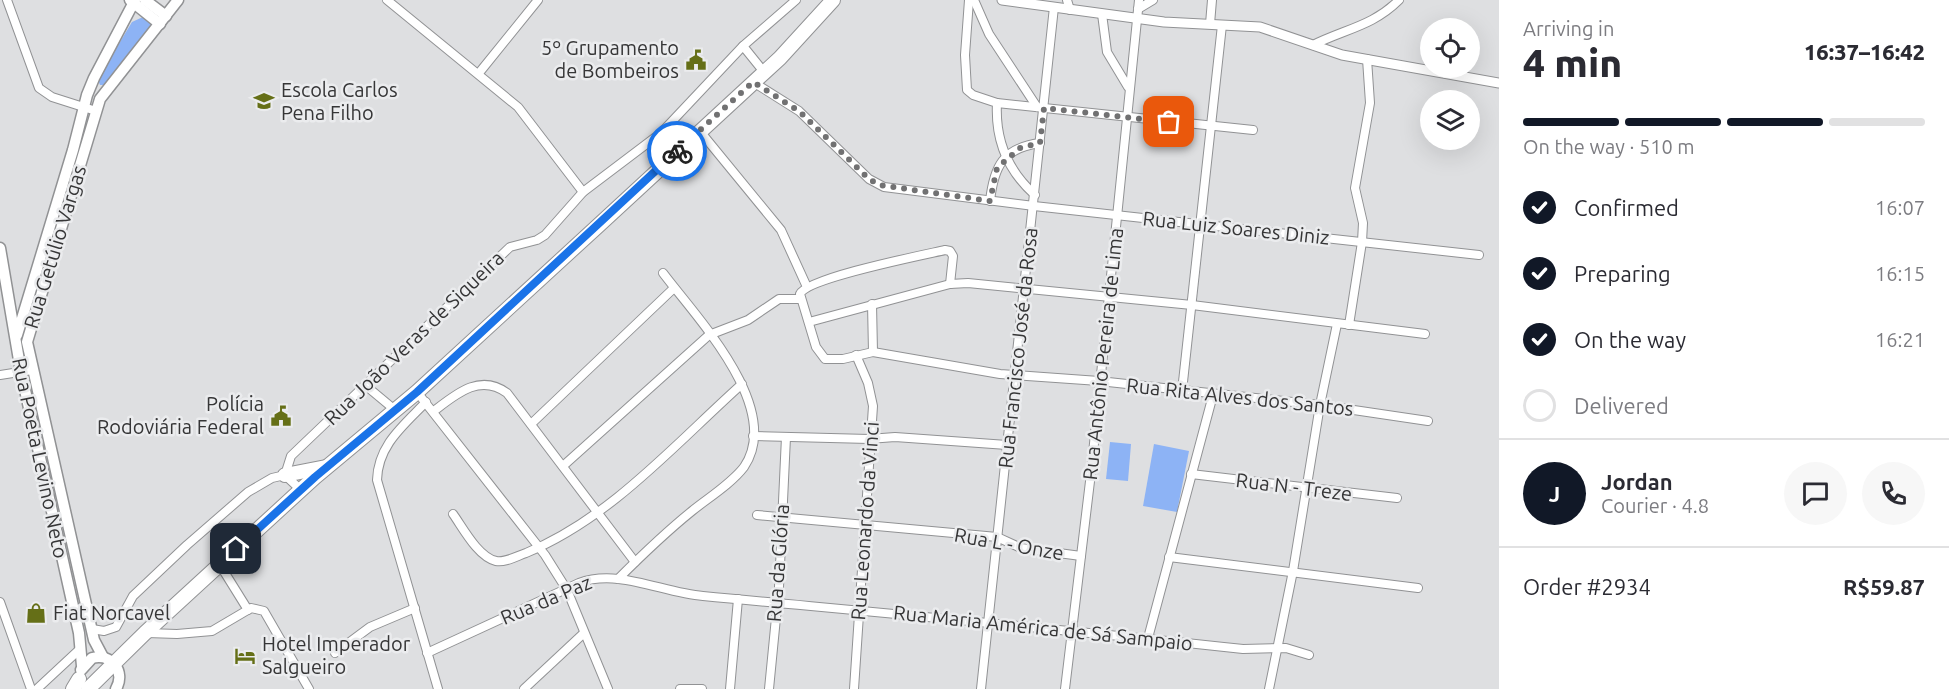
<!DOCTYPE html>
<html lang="en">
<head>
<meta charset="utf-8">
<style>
	:root { --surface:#fff; --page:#f7f7f7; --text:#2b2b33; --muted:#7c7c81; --line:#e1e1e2; --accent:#111827 }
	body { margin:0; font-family:Ubuntu,sans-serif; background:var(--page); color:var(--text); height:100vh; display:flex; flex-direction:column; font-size:22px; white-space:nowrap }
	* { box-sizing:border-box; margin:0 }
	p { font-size:20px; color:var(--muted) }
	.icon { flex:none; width:33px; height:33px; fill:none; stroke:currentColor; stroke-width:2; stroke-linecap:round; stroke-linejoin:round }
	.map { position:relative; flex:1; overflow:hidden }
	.panel { display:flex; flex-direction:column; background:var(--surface); width:450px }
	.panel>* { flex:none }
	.buttons { position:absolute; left:1420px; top:18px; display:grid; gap:12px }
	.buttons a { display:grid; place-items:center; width:60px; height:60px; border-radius:50%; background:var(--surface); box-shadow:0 6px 24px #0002; font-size:30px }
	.pin { position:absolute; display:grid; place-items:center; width:51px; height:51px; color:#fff; margin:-26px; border-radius:12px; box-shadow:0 3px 9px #0006 }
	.courier { position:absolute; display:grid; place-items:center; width:60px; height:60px; margin:-30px; border:4px solid #1a73e8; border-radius:50%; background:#fff; color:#222; box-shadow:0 2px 8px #0007 }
	.overview em { font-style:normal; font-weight:800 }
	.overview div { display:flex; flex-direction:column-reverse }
	.overview { display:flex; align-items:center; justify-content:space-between; height:102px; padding:0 24px }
	h1 { font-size:39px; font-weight:800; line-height:45px }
	.bar { display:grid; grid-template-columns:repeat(4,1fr); gap:9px 6px; align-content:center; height:72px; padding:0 24px }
	.bar i { height:8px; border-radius:4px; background:var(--line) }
	.bar .current { background:var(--accent) }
	.bar p { grid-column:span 4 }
	.line { display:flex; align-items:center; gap:15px; padding:0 24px; border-top:2px solid var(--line) }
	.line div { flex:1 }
	.round { display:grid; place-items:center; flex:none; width:63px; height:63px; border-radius:32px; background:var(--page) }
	ol { padding:0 24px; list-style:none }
	li { display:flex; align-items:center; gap:18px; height:66px }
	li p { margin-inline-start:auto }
	li .icon { padding:6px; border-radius:50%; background:var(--accent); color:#fff; stroke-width:4 }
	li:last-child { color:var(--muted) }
	li i { width:33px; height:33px; border:3px solid var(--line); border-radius:50% }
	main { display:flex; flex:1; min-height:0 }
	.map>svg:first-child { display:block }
	.green { fill:#8db3f5 }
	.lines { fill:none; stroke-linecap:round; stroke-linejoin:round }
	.minor-casing { stroke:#919294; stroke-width:10 }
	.tertiary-casing { stroke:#919294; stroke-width:11 }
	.secondary-casing { stroke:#919294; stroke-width:13 }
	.trunk-casing { stroke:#919294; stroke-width:16 }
	.minor { stroke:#fff; stroke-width:8 }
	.tertiary { stroke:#fff; stroke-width:9 }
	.secondary { stroke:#fff; stroke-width:10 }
	.trunk { stroke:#fff; stroke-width:14 }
	.done { stroke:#717172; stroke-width:6; stroke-dasharray:0 10.8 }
	.route { stroke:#1a73e8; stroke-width:8 }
	.labels { text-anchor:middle; stroke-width:5; stroke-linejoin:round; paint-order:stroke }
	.poi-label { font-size:20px; fill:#363637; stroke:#ebecee; text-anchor:start }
	.street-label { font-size:20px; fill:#363637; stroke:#ebecee }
</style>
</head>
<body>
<main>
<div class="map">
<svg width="1499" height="689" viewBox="0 0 1499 689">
	<rect width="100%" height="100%" fill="#dedfe1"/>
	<g class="green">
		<polygon points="145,16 150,21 151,27 105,85 100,85 98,80 100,75 132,22"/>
		<polygon points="1110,442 1131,444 1128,481 1106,479"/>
		<polygon points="1154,444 1189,451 1177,512 1143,506"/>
	</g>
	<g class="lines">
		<g class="minor-casing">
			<g id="minor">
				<polyline points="7,0 39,88 52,97 96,111"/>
				<polyline points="387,0 518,107 583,192"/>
				<path d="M969 0 965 55 967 90 973 95 997 103C995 139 1007 170 1035 195"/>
				<polyline points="974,0 989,34 1037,107"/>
				<polyline points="1067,0 1070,10"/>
				<polyline points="1138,9 1153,0"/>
				<polyline points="1102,14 1107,52 1128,87"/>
				<polyline points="1210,24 1212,0"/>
				<path d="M1313 45C1345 29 1373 26 1399 0"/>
				<polyline points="743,46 764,72"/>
				<polyline points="479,73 538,0"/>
				<polyline points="753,82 799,111 869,179 884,187 1034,206 1479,255"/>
				<polyline points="997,103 1253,130"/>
				<polyline points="699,130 781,230 807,287"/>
				<path d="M990 201C994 166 1003 148 1040 143"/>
				<path d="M950 284 953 256 950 251 945 250C923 255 807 278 800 294L816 347 825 359H843L873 352 1000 374 1099 381 1320 405 1428 421"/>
				<polyline points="872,304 873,352"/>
				<polyline points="809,322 950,284 968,283 1192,305 1425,334"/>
				<polyline points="1349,325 1362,242 1363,223 1355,188 1370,103 1367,59"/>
				<polyline points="0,375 32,370"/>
				<polyline points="365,385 395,410"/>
				<polyline points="1182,391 1222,25"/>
				<polyline points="417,392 545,555 567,590 608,689"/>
				<path d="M426 402C403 426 378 445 377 480L438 689"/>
				<path d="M434 411C456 394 480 373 507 393L635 562"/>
				<polyline points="531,424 674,288"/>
				<polyline points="753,436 869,439 895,437 1007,445"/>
				<polyline points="563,466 709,335 748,320 779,299 801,299"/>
				<polyline points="1191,474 1397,498"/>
				<polyline points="285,475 291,456 510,247 537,240 545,235 583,192 661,133 743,46 796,0"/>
				<path d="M453 514C463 528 478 557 496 561 505 563 517 556 526 553 611 518 675 444 742 384"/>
				<polyline points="757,515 997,537 1021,548 1081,556"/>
				<polyline points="1169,557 1418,588"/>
				<polyline points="220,565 248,610"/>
				<path d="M618 579C642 555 666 532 692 511 708 498 731 484 744 467 784 408 696 317 663 273"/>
				<polyline points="0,602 31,689"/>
				<polyline points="92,629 104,631 116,627 133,596 187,545 248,492 272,478 285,475 302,491"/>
				<polyline points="147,633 177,634 212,631 251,608 264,611 309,689"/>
				<polyline points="1148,638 1213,395"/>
				<polyline points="335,653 370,627 415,608"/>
				<path d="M427 653 579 583C618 568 663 593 703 596 883 613 1063 629 1243 649L1286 648 1309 655"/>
				<polyline points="37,689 80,649"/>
				<polyline points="524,689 584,633"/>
				<polyline points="680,689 702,689"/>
				<polyline points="730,689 738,599"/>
				<polyline points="769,689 779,587 786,437"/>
				<polyline points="854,689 873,406 868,383 856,355"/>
				<polyline points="981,689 1054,7"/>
				<polyline points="1065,689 1091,473 1139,0"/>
				<polyline points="1269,689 1293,571 1320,405 1337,324"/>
			</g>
		</g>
		<g class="tertiary-casing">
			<polyline id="tertiary" points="1002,0 1164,22 1260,27 1342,55 1499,83"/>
		</g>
		<g class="secondary-casing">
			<g id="secondary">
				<polyline points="130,0 160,24"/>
				<polyline points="145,0 166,16"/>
				<polyline points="0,248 21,372 79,633 82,666"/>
				<polyline points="17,335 73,150 87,95 94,78 135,0"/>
				<polyline points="103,657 94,640 27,342 100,99 178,0"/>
				<path d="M81 670 92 658C111 653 126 671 116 689"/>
			</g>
		</g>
		<g class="trunk-casing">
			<g id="trunk">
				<polyline points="285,475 326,467"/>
				<polyline points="73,689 79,679"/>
				<polyline points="88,689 145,633 315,477 417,392 600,224 780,58 833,0"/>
			</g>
		</g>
		<use href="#minor" class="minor"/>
		<use href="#tertiary" class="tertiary"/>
		<use href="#secondary" class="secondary"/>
		<use href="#trunk" class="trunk"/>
	</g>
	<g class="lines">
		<polyline class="done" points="677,151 753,82 799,111 869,179 879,185 990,201 997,168 1020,148 1040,143 1044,108 1169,122"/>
		<polyline class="route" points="236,549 315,477 417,392 677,151"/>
	</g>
	<defs>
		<g id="civic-bare" transform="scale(1.62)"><path d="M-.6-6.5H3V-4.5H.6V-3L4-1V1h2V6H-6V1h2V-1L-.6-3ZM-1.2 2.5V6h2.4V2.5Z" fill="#656f17" stroke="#ebecee" stroke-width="2.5" paint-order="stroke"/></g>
		<g id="school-bare" transform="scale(1.62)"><path d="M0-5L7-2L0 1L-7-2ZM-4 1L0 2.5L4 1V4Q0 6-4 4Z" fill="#656f17" stroke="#ebecee" stroke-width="2.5" paint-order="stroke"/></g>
		<g id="shop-bare" transform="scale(1.62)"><path d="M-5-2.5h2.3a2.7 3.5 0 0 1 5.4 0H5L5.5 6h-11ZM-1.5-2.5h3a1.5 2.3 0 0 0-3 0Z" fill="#656f17" stroke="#ebecee" stroke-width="2.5" paint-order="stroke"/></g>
		<g id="hotel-bare" transform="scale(1.62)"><path d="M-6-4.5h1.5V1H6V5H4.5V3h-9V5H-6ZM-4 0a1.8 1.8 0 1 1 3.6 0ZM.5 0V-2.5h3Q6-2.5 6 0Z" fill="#656f17" stroke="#ebecee" stroke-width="2.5" paint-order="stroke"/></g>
	</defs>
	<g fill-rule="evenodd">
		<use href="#civic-bare" x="696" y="60"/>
		<use href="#school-bare" x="264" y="101"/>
		<use href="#civic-bare" x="281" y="416"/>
		<use href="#shop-bare" x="36" y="613"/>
		<use href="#hotel-bare" x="245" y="656"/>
	</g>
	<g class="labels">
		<g class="poi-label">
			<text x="679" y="55" text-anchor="end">5º Grupamento<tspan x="679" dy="23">de Bombeiros</tspan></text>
			<text x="281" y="97">Escola Carlos<tspan x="281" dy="23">Pena Filho</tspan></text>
			<text x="264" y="411" text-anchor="end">Polícia<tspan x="264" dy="23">Rodoviária Federal</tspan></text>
			<text x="53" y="620">Fiat Norcavel</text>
			<text x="262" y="651">Hotel Imperador<tspan x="262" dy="23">Salgueiro</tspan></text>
		</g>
		<g class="street-label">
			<text transform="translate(1236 228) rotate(6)" y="7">Rua Luiz Soares Diniz</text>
			<text transform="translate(55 247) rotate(-73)" y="7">Rua Getúlio Vargas</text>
			<text transform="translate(414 338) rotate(-44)" y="7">Rua João Veras de Siqueira</text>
			<text transform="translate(1018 348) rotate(-84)" y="7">Rua Francisco José da Rosa</text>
			<text transform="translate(1103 354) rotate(-84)" y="7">Rua Antônio Pereira de Lima</text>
			<text transform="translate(1240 397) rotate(6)" y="7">Rua Rita Alves dos Santos</text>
			<text transform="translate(40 458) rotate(78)" y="7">Rua Poeta Levino Neto</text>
			<text transform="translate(1294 487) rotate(7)" y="7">Rua N - Treze</text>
			<text transform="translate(865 521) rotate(-86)" y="7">Rua Leonardo da Vinci</text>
			<text transform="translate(1009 544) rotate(10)" y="7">Rua L - Onze</text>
			<text transform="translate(778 563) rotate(-86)" y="7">Rua da Glória</text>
			<text transform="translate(546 600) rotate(-23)" y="7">Rua da Paz</text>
			<text transform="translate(1043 628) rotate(6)" y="7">Rua Maria América de Sá Sampaio</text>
		</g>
	</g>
</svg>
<div class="buttons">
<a><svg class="icon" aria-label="locate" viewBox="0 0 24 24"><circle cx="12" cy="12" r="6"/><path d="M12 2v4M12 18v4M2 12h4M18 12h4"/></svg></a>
<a><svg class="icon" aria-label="layers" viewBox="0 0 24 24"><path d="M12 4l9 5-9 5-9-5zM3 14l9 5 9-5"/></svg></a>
</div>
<div class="pin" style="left:1169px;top:122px;background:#ea580c"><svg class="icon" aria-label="bag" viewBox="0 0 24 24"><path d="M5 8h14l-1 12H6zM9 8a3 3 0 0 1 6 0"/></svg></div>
<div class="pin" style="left:236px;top:549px;background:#1f2937"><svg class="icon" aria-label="home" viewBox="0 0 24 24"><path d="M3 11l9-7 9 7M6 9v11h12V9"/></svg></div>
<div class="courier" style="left:677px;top:151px"><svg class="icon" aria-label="bike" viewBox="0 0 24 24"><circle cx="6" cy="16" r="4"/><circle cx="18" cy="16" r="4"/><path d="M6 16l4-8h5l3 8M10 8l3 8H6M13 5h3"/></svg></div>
</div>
<section class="panel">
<div class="overview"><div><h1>4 min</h1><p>Arriving in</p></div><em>16:37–16:42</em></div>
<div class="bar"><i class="current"></i><i class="current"></i><i class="current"></i><i></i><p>On the way · 510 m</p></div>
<ol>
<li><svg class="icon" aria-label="check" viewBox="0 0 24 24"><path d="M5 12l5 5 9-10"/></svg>Confirmed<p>16:07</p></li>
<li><svg class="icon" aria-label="check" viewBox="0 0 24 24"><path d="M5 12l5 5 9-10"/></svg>Preparing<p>16:15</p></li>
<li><svg class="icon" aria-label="check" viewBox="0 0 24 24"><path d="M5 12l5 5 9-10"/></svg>On the way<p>16:21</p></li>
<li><i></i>Delivered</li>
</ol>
<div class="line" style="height:108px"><b class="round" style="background:var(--accent);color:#fff">J</b><div><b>Jordan</b><p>Courier · 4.8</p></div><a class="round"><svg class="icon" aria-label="chat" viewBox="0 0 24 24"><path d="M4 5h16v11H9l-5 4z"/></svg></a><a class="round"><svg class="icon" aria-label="phone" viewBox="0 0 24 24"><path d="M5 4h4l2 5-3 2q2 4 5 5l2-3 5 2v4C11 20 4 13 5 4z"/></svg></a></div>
<div class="line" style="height:78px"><div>Order #2934</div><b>R$59.87</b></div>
</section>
</main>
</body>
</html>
